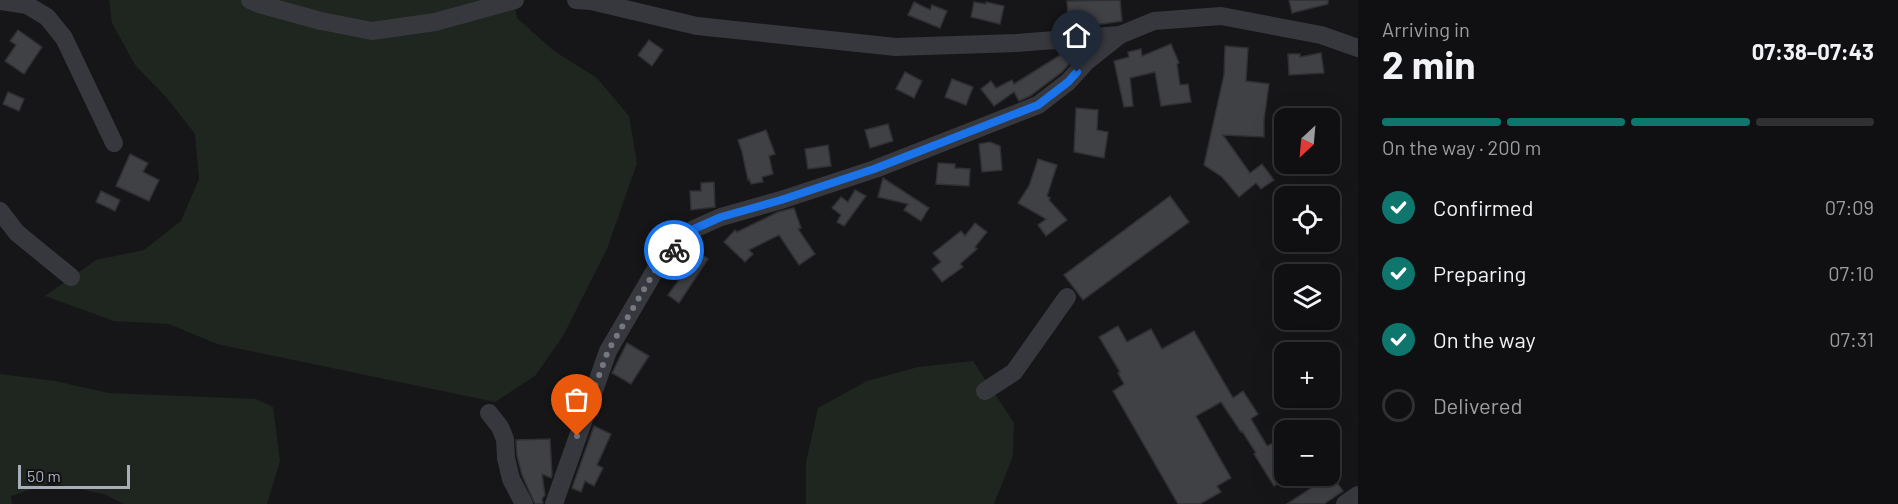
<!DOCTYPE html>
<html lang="en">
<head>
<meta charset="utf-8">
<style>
	:root { --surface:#101012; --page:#19191b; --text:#f1f3f6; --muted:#9c9d9f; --line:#303032; --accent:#0f766e }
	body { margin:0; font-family:Barlow,sans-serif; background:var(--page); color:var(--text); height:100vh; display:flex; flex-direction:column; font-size:22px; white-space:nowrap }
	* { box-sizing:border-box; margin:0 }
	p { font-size:20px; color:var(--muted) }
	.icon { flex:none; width:33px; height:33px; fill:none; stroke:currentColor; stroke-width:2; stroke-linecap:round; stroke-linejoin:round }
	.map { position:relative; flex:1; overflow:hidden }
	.sheet { display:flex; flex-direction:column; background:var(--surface); width:540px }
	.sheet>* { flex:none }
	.needle { width:39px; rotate:206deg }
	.controls { position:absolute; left:1274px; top:108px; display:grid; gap:12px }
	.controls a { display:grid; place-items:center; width:66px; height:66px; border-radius:12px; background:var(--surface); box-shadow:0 6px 24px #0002,0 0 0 2px var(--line); font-size:30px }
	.scale { position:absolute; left:18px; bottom:15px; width:112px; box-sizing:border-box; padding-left:6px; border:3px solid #a8adb8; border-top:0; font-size:16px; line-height:21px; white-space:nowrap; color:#a8adb8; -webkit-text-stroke:4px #111113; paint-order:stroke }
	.pin { position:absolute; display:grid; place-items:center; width:51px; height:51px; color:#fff; margin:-62px -26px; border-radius:50% 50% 50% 0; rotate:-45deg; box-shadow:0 0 6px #0007 }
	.pin .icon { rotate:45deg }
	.courier { position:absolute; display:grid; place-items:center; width:60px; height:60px; margin:-30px; border:4px solid #1a73e8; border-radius:50%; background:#fff; color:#222; box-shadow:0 2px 8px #0007 }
	.head em { font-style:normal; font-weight:700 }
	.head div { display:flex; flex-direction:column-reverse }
	.head { display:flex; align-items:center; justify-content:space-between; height:102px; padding:0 24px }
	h1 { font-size:39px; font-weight:700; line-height:45px }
	.bar { display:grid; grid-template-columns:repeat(4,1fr); gap:9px 6px; align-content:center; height:72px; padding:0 24px }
	.bar i { height:8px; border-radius:4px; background:var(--line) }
	.bar .selected { background:var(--accent) }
	.bar p { grid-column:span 4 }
	ol { padding:0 24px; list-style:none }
	li { display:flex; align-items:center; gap:18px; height:66px }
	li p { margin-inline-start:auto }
	li .icon { padding:6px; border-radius:50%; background:var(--accent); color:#fff; stroke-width:4 }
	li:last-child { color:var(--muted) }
	li i { width:33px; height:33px; border:3px solid var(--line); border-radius:50% }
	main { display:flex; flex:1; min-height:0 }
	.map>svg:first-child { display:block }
	.green { fill:#1e261f }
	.building { fill:#404145; stroke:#303034; stroke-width:1.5 }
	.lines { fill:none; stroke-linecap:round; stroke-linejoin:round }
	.minor { stroke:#37383d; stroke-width:18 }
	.done { stroke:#757880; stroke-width:6; stroke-dasharray:0 10.8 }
	.route { stroke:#1a73e8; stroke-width:8 }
</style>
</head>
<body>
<main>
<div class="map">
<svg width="1358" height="504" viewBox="0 0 1358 504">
	<rect width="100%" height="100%" fill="#161618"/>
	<g class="green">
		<polygon points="109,0 514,0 517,18 554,51 597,78 629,116 637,163 607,249 563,336 535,376 495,402 217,344 169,324 114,321 45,296 96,260 144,250 181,221 199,179 195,134 167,98 135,65 112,23"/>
		<polygon points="973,361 1014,423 1013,456 994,504 806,504 806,462 818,408 867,381 918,367"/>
		<polygon points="0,374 55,381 109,393 256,399 273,407 280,461 267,504 124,504 104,494 50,483 11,496 12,504 0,504"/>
	</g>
	<g class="building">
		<polygon points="1120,0 1122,21 1088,26 1087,20 1068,20 1067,1"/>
		<polygon points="1289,0 1328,0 1328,4 1292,13"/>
		<polygon points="914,2 930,10 932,5 947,11 940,28 908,15"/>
		<polygon points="974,2 986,4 986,2 1004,6 1000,24 971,17"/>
		<polygon points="18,30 42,47 24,74 5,61 16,45 10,41"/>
		<polygon points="649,40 663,50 652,66 638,55"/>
		<polygon points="1171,44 1179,63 1177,64 1180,85 1188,84 1191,102 1161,106 1155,72 1130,78 1133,106 1124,107 1114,61 1129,57 1128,52 1141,49 1142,56"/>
		<polygon points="1225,46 1248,48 1246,81 1269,84 1264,120 1264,137 1223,135 1250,173 1262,164 1274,180 1261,189 1256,183 1239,197 1222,177 1204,165 1224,75"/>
		<polygon points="1065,52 1072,61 1062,72 1030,96 1019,101 1014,92 994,106 981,89 991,81 996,88 1012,80 1014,84"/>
		<polygon points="1321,53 1324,73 1289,75 1288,54 1300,54 1300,57"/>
		<polygon points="905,72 922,81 914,98 896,89"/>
		<polygon points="952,79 973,87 966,105 945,97"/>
		<polygon points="8,92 24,99 19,111 3,104"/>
		<polygon points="1076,108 1098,110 1097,130 1108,132 1104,158 1074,152"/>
		<polygon points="888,124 893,141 870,148 865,130"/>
		<polygon points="766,130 775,154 769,156 773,174 762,177 763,182 751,184 749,179 748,180 742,152 738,140"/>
		<polygon points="990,142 1000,146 1002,170 982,172 979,144"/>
		<polygon points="828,145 831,166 808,169 805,149"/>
		<polygon points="130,154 148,163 143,172 159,180 149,201 116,186"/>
		<polygon points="1038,159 1057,165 1047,196 1050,198 1049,200 1067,220 1046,236 1038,225 1046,219 1018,203 1029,186"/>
		<polygon points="938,163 955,164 955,168 970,169 969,186 936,184"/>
		<polygon points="883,178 929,208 921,221 904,210 908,204 878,197"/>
		<polygon points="714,182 715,207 691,210 690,191 701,191 701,183"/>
		<polygon points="855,190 866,196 844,226 837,222 841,215 832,208 841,197 848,202"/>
		<polygon points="101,191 120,200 115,211 96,202"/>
		<polygon points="1170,196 1189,222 1083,300 1064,275"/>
		<polygon points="794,208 801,228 798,229 815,254 799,265 779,235 749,250 753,254 745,262 724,242 735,230 737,232 778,212"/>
		<polygon points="975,223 987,232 975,247 977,249 960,264 963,267 942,282 932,269 941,262 933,253 961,231 965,236"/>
		<polygon points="695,250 708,259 679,303 668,295 691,263 687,261"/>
		<polygon points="1118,326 1127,342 1151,329 1162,349 1194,331 1233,398 1243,391 1258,414 1251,419 1267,446 1273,443 1284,462 1284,480 1274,486 1254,454 1256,453 1242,431 1241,432 1221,402 1196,416 1231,478 1217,486 1221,492 1200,504 1178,504 1113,391 1124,384 1118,373 1120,372 1099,337"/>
		<polygon points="627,343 649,356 631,384 612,373"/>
		<polygon points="594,426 611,434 597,465 603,468 594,486 585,481 581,492 572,488"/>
		<polygon points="550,439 552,475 551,478 542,474 545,495 542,499 543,504 535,504 522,475 517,456 516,440"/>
		<polygon points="1330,473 1343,491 1324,504 1287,504 1329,476"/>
	</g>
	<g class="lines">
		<g class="minor">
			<polyline points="250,0 259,4 321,21 372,31 435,22 515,0"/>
			<polyline points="576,0 591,1 697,26 896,47 1016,43 1120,35 1154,21 1221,16 1321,35 1358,48"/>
			<polyline points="0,1 27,5 47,17 64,38 114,143"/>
			<polyline points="0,211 17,233 71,277"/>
			<polyline points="985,391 1014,372 1067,297"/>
			<polyline points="489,413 500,427 505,439 506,458 511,479 524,504"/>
			<polyline points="554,504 608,351 657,267 694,229 721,217 781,200 875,169 1038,105 1068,82 1086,62 1120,35"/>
			<polyline points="1345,504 1358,495"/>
		</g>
	</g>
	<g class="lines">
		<polyline class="done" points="577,436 608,351 657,267 674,250"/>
		<polyline class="route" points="674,250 694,229 721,217 781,200 874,169 1038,105 1068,82 1077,72"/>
	</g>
</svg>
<div class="controls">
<a><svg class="needle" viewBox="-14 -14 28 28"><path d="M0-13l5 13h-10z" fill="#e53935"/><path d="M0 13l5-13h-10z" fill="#9c9d9f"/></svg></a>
<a><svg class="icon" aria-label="locate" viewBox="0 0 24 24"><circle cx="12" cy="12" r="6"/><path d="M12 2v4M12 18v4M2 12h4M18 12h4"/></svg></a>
<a><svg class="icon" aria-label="layers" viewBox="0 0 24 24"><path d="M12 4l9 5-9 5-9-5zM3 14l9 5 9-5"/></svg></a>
<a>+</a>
<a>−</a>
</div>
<div class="scale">50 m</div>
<div class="pin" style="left:577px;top:436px;background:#ea580c"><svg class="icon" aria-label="bag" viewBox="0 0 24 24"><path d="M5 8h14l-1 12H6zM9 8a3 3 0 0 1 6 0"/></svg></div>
<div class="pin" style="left:1077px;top:72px;background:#1f2937"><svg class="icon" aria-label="home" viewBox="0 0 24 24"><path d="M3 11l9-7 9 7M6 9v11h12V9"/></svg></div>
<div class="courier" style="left:674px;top:250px"><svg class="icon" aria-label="bike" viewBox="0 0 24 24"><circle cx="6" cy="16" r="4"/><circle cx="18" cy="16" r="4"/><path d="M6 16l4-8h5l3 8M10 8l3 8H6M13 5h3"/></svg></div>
</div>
<section class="sheet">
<div class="head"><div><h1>2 min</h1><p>Arriving in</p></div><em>07:38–07:43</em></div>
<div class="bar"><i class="selected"></i><i class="selected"></i><i class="selected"></i><i></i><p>On the way · 200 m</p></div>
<ol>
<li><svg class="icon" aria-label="check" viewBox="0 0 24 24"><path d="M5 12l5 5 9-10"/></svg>Confirmed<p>07:09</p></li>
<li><svg class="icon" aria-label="check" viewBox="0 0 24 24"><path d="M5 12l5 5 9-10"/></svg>Preparing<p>07:10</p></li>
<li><svg class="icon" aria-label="check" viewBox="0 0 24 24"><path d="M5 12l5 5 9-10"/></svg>On the way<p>07:31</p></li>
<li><i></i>Delivered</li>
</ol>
</section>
</main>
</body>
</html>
